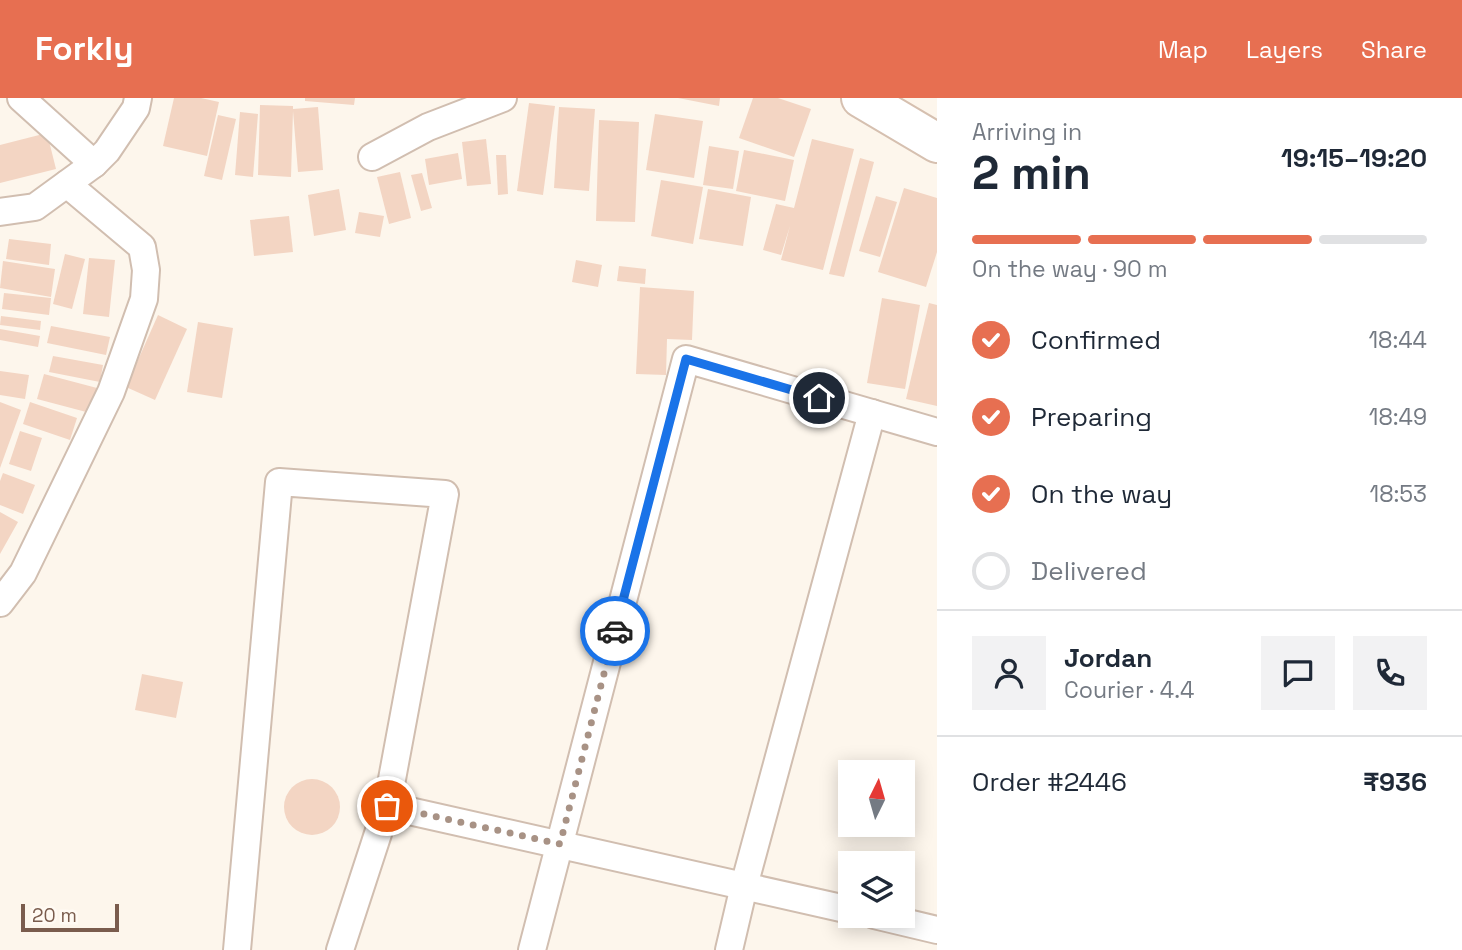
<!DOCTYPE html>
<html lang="en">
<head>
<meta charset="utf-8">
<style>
	:root { --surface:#fff; --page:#f2f2f3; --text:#1f2937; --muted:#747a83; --line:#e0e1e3; --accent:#e76f51 }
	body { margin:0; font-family:"Space Grotesk",sans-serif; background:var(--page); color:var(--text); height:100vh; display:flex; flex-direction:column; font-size:26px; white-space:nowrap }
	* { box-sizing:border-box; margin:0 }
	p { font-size:23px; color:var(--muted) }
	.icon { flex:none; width:38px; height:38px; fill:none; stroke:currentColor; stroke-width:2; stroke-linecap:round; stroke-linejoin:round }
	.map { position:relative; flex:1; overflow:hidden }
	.drawer { display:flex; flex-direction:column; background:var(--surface); width:525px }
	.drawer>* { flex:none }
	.needle { width:46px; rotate:5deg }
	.tools { position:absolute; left:838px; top:662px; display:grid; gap:14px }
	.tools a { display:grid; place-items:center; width:77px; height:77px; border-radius:0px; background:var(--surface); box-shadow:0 4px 18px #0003; font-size:35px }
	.scale { position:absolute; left:21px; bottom:18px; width:98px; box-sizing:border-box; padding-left:7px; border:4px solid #7a5c4d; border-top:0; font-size:19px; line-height:24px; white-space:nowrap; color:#7a5c4d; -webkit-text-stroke:5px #fffaf3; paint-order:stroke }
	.pin { position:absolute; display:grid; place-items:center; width:60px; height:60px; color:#fff; margin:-30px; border:4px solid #fff; border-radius:50%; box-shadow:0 2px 7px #0007 }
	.courier { position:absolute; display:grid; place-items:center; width:70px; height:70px; margin:-35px; border:5px solid #1a73e8; border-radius:50%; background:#fff; color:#222; box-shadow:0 2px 9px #0007 }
	.overview em { font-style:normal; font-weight:700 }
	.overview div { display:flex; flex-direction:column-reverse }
	.overview { display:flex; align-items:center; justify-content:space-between; height:119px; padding:0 35px }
	h1 { font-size:46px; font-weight:700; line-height:52px }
	.bar { display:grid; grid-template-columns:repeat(4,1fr); gap:10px 7px; align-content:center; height:84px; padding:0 35px }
	.bar i { height:9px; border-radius:5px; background:var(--line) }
	.bar .current { background:var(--accent) }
	.bar p { grid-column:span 4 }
	.line { display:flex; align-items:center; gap:18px; padding:0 35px; border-top:2px solid var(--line) }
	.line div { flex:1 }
	.round { display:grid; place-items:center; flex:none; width:74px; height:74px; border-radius:0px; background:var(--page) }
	ol { padding:0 35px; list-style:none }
	li { display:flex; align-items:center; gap:21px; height:77px }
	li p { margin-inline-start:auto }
	li .icon { padding:7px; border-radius:50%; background:var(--accent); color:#fff; stroke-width:4 }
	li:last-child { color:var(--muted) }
	li i { width:38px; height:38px; border:4px solid var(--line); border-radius:50% }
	header { display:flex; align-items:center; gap:42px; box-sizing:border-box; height:98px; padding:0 35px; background:var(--accent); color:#fff }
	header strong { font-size:33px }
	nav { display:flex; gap:38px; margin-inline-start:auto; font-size:24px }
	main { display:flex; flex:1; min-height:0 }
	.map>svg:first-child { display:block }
	.building { fill:#f3d5c3 }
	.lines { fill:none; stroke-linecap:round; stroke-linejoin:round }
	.minor-casing { stroke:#d1beb0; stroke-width:30 }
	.secondary-casing { stroke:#d6c0b0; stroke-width:42 }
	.minor { stroke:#fff; stroke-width:26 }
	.secondary { stroke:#fff; stroke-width:38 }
	.done { stroke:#a89285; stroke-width:7; stroke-dasharray:0 12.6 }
	.route { stroke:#1a73e8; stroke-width:9 }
</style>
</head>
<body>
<header>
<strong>Forkly</strong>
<nav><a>Map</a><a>Layers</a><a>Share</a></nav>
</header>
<main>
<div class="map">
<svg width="937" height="852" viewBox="0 0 937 852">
	<rect width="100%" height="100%" fill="#fdf6ec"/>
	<g class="building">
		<polygon points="174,0 201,0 219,4 207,58 163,48"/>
		<polygon points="305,0 355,0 354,7 305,3"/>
		<polygon points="678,0 720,0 719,8"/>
		<polygon points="753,0 778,0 811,11 794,59 739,40"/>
		<polygon points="529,5 555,8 543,97 517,93"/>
		<polygon points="260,7 293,8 293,11 318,9 323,72 298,74 293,13 291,79 258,77"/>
		<polygon points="559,9 595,11 589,93 554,90"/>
		<polygon points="240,14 258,16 253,79 235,77"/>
		<polygon points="655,16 703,23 694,80 646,72"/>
		<polygon points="218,17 236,21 222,82 204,78"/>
		<polygon points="599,22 639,24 635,124 596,123"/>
		<polygon points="47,35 56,71 0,85 0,47"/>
		<polygon points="486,41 491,86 467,88 462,44"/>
		<polygon points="812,41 854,51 823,172 781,162 790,128 781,157 763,152 776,106 794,110"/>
		<polygon points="709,48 739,53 733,91 703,87"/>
		<polygon points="744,52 794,62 785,103 736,93"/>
		<polygon points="458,55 462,81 429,87 425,61"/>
		<polygon points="496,57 506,57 508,96 498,97"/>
		<polygon points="860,60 874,64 844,179 829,176"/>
		<polygon points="400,74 411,120 389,126 377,79"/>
		<polygon points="422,75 432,110 421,113 411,77"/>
		<polygon points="661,82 703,89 693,146 651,138"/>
		<polygon points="904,90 937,100 937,154 926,189 878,174"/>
		<polygon points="339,91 346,132 314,138 308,97"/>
		<polygon points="708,91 751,99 743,148 699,141"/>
		<polygon points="876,98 897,104 880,159 859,153"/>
		<polygon points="359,114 384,118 380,139 355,135"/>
		<polygon points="289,118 293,154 254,158 250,122"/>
		<polygon points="9,141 51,146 49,167 6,161"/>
		<polygon points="65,156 85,161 72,211 53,206"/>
		<polygon points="89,160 115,162 109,219 83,216"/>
		<polygon points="576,162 602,167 598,189 572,184"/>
		<polygon points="3,163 55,171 51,199 0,190"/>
		<polygon points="619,168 646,171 645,186 617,183"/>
		<polygon points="640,189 694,193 692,242 667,241 666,277 636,276"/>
		<polygon points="4,195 51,200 49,217 2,211"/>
		<polygon points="882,200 920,207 905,291 867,285"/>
		<polygon points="929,205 937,207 937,308 906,301"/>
		<polygon points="158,217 187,231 155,302 126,289"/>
		<polygon points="1,218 41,223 40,232 0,227"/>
		<polygon points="198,224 233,230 222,300 187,294"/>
		<polygon points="51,228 110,239 106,257 47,245"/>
		<polygon points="0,231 40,238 38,249 0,242"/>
		<polygon points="53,258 103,267 100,284 49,274"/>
		<polygon points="0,273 29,277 25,301 0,297"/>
		<polygon points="44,276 97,290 90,315 37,301"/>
		<polygon points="0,304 21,312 0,370"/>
		<polygon points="30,304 77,320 70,342 23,326"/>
		<polygon points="20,333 42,340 31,373 9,366"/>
		<polygon points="3,375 35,387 23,416 0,407 0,383"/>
		<polygon points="0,414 18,424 0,456"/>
		<polygon points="142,576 183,584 176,620 135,612"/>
		<circle cx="312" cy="709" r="28"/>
	</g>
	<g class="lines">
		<g class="minor-casing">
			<g id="minor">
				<polyline points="21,0 94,66"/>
				<polyline points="372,59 428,29 503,0"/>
				<polyline points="0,114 35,109 94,66 107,53 136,10 138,0"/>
				<polyline points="0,505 23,475 111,294 144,201 146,172 142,149 67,86"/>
				<polyline points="387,708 850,812"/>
				<polyline points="874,817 937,832"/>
				<polyline points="237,852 279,384 445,396 387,708 340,852"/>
				<polyline points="532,852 686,261 937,334"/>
				<polyline points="729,852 744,788 872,315"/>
			</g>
		</g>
		<g class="secondary-casing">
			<polyline id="secondary" points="861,0 937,45"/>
		</g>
		<use href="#minor" class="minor"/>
		<use href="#secondary" class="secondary"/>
	</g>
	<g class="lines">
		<polyline class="done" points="387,708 560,746 615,533"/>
		<polyline class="route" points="615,533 686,261 819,300"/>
	</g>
</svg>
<div class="tools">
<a><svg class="needle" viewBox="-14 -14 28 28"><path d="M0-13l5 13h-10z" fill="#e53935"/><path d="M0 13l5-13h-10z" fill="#747a83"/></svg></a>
<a><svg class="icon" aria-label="layers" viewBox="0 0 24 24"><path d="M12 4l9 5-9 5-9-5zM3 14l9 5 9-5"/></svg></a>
</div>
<div class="scale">20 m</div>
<div class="pin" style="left:387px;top:708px;background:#ea580c"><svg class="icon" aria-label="bag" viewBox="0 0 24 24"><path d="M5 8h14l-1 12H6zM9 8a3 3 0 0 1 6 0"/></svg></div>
<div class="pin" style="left:819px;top:300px;background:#1f2937"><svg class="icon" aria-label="home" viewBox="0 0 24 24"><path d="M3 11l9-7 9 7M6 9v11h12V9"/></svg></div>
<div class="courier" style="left:615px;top:533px"><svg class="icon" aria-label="car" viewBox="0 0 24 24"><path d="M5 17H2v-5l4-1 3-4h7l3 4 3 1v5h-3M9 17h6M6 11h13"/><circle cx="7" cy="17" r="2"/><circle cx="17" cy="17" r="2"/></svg></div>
</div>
<section class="drawer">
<div class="overview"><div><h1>2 min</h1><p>Arriving in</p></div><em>19:15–19:20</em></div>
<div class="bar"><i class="current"></i><i class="current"></i><i class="current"></i><i></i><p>On the way · 90 m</p></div>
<ol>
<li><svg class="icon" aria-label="check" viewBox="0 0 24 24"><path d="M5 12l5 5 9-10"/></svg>Confirmed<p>18:44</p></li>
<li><svg class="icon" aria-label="check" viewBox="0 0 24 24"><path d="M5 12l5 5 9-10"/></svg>Preparing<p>18:49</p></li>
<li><svg class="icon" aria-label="check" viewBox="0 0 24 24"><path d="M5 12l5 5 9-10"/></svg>On the way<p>18:53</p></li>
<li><i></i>Delivered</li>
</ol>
<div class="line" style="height:126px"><a class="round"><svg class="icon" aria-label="person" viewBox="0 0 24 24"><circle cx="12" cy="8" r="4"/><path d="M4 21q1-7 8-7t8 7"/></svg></a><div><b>Jordan</b><p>Courier · 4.4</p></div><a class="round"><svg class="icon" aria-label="chat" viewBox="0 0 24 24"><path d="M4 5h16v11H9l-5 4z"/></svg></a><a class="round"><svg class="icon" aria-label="phone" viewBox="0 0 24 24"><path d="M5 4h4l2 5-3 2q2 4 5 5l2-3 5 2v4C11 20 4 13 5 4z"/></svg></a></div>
<div class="line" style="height:91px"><div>Order #2446</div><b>₹936</b></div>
</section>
</main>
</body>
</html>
